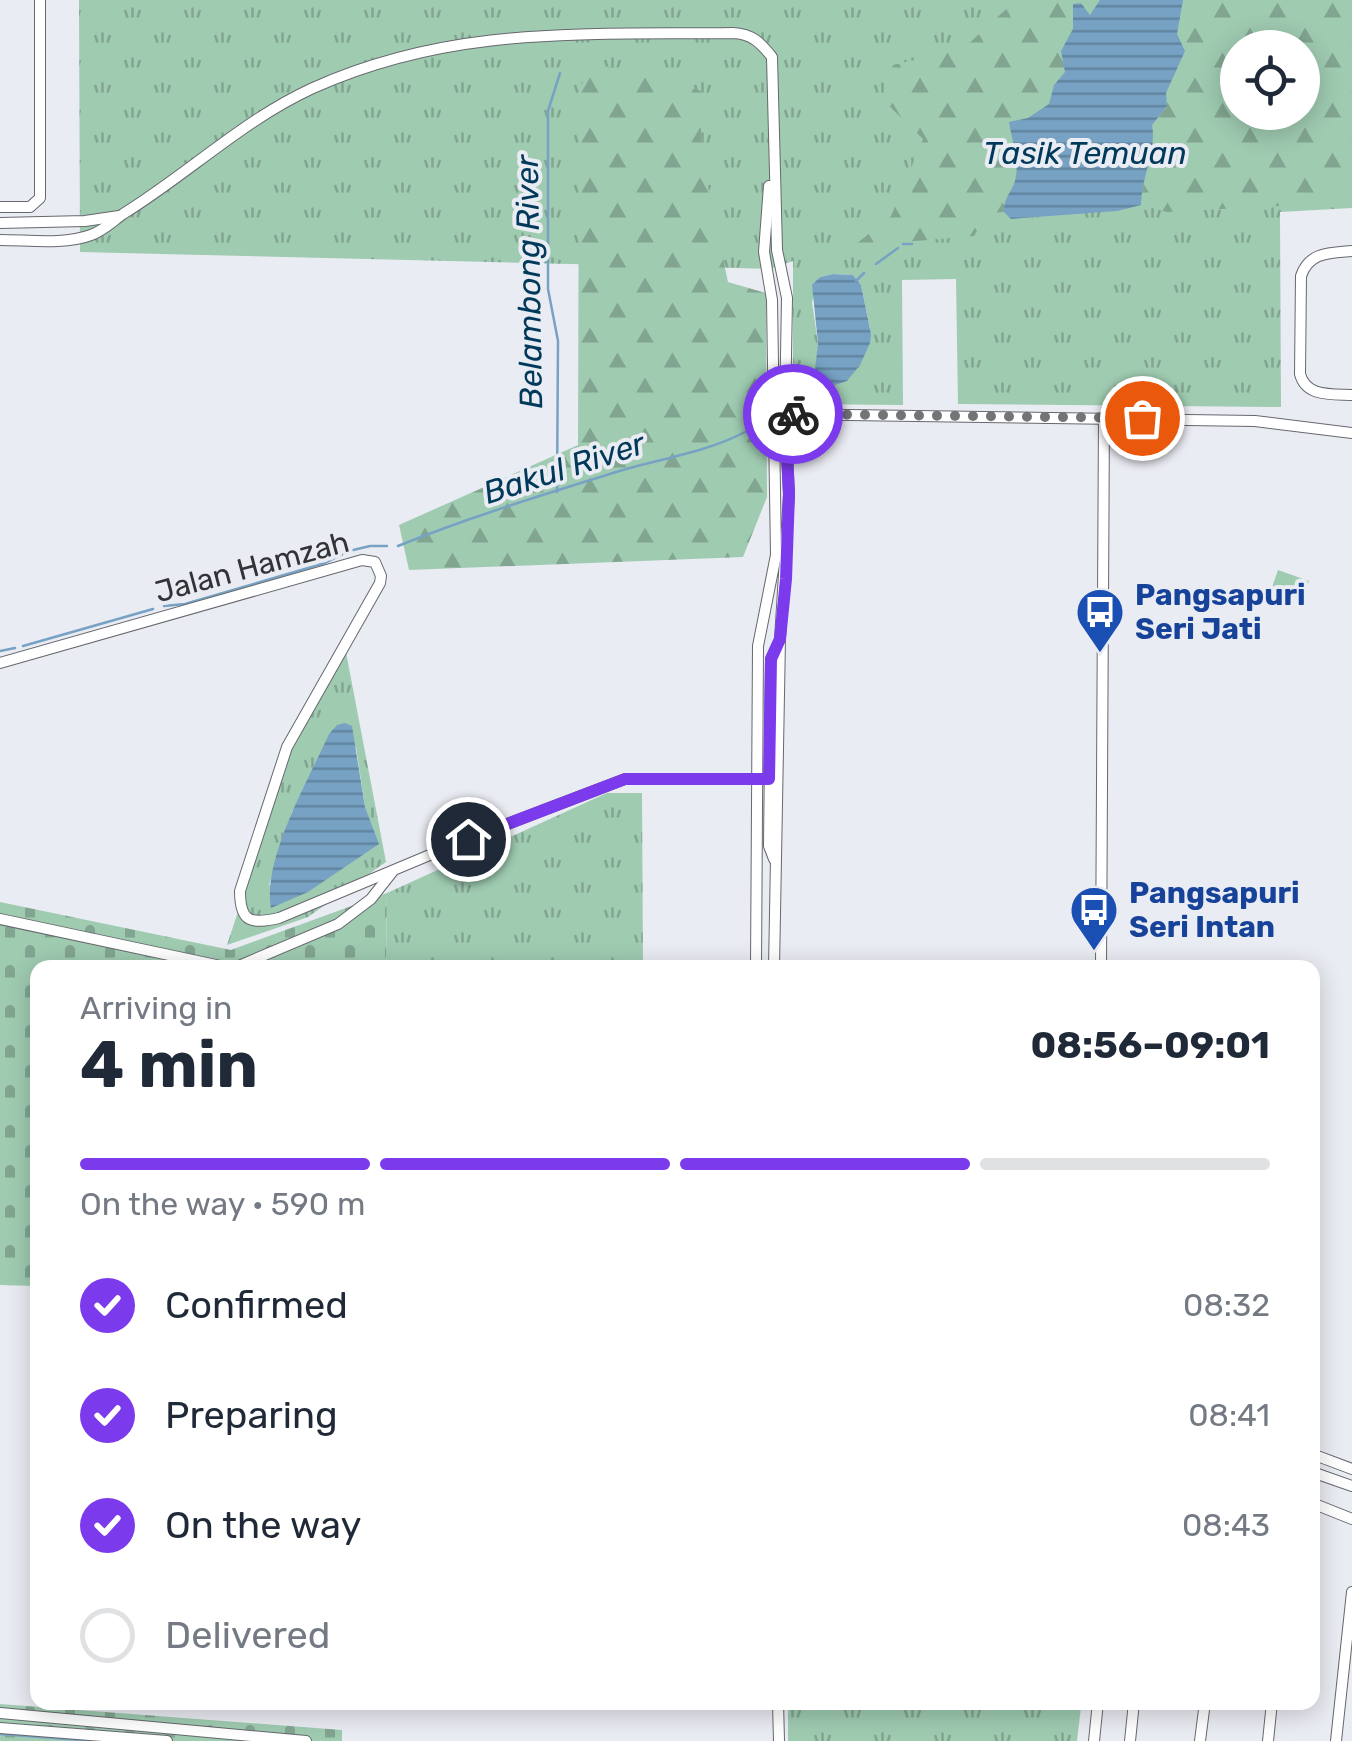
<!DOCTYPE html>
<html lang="en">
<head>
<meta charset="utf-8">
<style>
	:root { --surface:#fff; --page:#f2f2f3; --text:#1f2937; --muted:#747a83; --line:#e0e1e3; --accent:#7c3aed }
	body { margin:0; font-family:Rubik,sans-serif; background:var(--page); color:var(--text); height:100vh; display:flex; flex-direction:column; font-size:38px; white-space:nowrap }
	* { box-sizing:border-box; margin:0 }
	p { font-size:32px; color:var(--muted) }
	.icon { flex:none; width:55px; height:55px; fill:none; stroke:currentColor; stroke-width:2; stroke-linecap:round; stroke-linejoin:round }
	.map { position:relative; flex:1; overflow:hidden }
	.side { position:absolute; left:30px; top:960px; width:1290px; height:750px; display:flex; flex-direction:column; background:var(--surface); border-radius:20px; box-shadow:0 5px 25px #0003 }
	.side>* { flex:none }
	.fabs { position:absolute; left:1220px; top:30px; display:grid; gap:20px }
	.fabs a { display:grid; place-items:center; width:100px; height:100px; border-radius:50%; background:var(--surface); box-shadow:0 5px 25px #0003; font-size:50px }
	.pin { position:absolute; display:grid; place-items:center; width:85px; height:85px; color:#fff; margin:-42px; border:5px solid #fff; border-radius:50%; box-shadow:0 2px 10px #0007 }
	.courier { position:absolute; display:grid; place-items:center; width:100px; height:100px; margin:-50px; border:8px solid #7c3aed; border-radius:50%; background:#fff; color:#222; box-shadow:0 2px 12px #0007 }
	.headline em { font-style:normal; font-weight:700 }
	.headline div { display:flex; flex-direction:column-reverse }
	.headline { display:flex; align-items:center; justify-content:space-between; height:170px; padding:0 50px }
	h1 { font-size:65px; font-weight:700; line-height:75px }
	.bar { display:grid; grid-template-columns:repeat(4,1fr); gap:15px 10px; align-content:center; height:120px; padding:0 50px }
	.bar i { height:12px; border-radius:8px; background:var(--line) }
	.bar .on { background:var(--accent) }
	.bar p { grid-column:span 4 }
	ol { padding:0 50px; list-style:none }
	li { display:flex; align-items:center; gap:30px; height:110px }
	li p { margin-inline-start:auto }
	li .icon { padding:10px; border-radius:50%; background:var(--accent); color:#fff; stroke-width:4 }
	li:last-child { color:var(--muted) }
	li i { width:55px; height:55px; border:5px solid var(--line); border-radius:50% }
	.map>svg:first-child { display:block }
	.grass { fill:url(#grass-tufts); fill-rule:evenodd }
	.forest { fill:url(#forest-firs); fill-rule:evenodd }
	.cemetery { fill:url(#cemetery-stones) }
	.pitch { fill:#9fcbb1 }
	.water { fill:url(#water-rules) }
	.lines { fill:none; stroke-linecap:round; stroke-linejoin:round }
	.stream { stroke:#77a2c4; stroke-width:2.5 }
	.minor-casing { stroke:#66686e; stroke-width:12 }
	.minor { stroke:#fff; stroke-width:10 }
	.done { stroke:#727478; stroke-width:10; stroke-dasharray:0 18 }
	.route { stroke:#7c3aed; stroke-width:12 }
	.labels { text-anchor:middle; stroke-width:8; stroke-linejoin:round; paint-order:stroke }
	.street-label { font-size:30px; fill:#323336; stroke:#eaecf3 }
	.transit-label { font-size:30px; font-weight:bold; fill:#164399; stroke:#eaecf3; text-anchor:start }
	.water-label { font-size:32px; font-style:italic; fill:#00395a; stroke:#eaecf3 }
</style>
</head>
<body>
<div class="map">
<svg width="1352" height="1741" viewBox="0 0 1352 1741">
	<defs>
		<pattern id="grass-tufts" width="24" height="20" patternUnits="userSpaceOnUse" patternTransform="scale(2.5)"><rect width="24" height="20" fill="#9fcbb1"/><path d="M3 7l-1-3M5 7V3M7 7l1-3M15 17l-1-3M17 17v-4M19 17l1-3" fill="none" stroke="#82a591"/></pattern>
		<pattern id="forest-firs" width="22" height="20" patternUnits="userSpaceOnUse" patternTransform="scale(2.5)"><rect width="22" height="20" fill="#9fcbb1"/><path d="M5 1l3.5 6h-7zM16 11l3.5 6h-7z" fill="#82a591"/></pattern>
		<pattern id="cemetery-stones" width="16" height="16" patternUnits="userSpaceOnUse" patternTransform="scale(2.5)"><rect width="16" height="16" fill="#9fcbb1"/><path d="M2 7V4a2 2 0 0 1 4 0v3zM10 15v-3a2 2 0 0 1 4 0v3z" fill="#82a591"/></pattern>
		<pattern id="water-rules" width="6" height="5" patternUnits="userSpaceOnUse" patternTransform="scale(2.5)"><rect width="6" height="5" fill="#77a2c4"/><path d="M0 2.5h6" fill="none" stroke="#6285a0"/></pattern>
	</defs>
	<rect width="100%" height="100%" fill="#eaecf3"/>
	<g class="grass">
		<path d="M79 0H1352V208L1280 212 1281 407 958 404 956 279 902 280 903 405 793 404V261L770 269 80 252ZM1238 48H1302V112H1238ZM833 274 853 275 861 285 871 334 815 376 818 343 812 302 820 277Z"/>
		<path d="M345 647 386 862 308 917 227 945 297 733ZM356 747 365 807 378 843 269 885 292 812 305 790Z"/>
		<polygon points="607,793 642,793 643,967 386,967 387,893"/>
		<polygon points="788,1707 1081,1707 1077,1741 788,1741"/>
	</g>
	<g class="forest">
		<path d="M1016 0H1100L1090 15 1072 14C1075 40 1059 41 1065 73L1054 86 1049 104 1028 118 1009 122C1013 141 1020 162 1014 181 1011 193 1003 199 1004 212L987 213 974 236 904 242 873 255 855 258 850 249 891 216 923 139 882 99 893 65 964 48Z"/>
		<path d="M1183 0H1352V202L1167 212 1141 205C1141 177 1157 152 1151 125L1167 107 1165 93 1185 51 1177 34ZM1238 48H1302V112H1238Z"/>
		<polygon points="604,66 657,77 701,91 701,153 728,282 766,293 767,497 743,557 409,570 399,525 578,445 579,86"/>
	</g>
	<g class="cemetery">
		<polygon points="387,893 386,967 38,968 37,1286 0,1285 0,902 231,950"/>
		<polygon points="0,1704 342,1730 342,1741 0,1741"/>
	</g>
	<polygon class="pitch" points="1278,570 1309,581 1303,600 1271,590"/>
	<g class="water">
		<path d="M1100 0H1183L1177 34 1185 51 1166 93 1167 106 1152 125C1157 152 1141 177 1141 205L1117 211 1011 219 1004 212C1003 199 1011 193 1015 181 1020 162 1012 141 1009 122L1028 118 1049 104 1054 85 1065 72 1061 51 1073 29V4L1081 3 1090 15Z"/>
		<polygon points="833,274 853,275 861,285 871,334 870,343 860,365 847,381 832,386 820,377 814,378 818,343 812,285 820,277"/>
		<path d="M345 723 352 726 365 807 379 844 308 892 271 908C262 859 309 779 329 734L337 725Z"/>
	</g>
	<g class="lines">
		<g class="stream">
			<polyline points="903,244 912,244"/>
			<polyline points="876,264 898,248"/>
			<polyline points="856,281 864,273"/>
			<polyline points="801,392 813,379"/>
			<polyline points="557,492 558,341 548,289 548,111 560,73"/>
			<path d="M398 546C472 516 549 493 626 469 666 458 709 451 745 432"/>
			<polyline points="164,606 185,604 325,563 349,551 370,546 387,546"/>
			<polyline points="23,646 153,609"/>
			<polyline points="0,651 15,648"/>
			<polyline points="0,1734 94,1741"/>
		</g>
		<g class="minor-casing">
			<g id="minor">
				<polyline points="0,207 30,207 40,198 40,0"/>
				<polyline points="0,223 85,221 119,216"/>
				<path d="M0 240C29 240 64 245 91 235 103 231 113 221 123 214 188 174 243 120 313 88 453 25 585 35 733 33 752 34 760 42 772 57L777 250 787 298 785 413 789 494 780 639 774 968"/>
				<path d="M1352 251C1329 253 1309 252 1301 276L1300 374C1306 397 1331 394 1352 395"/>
				<polyline points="780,414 1255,421 1352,433"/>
				<path d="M0 663 362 560 375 562 381 576 380 583 287 747 240 891C240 923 251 924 279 918L468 839 625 779H769"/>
				<polyline points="774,859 769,846 771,659 778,644"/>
				<polyline points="0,919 230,968"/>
				<polyline points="234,968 338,924 371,899 393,871"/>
				<polyline points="756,968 758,646 776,555 772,300 764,252 769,186"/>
				<polyline points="1101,968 1104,417"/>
				<polyline points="1312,1454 1352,1469"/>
				<polyline points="1312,1472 1352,1486"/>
				<polyline points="1312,1503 1352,1519"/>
				<polyline points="778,1702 779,1741"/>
				<polyline points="0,1713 306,1741"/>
				<polyline points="0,1728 167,1741"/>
				<polyline points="1094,1741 1098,1702"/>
				<polyline points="1130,1741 1134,1702"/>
				<polyline points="1200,1741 1205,1702"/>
				<polyline points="1268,1741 1272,1702"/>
				<polyline points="1336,1741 1352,1592"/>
			</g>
		</g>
		<use href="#minor" class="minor"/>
	</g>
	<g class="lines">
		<polyline class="done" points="793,414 1142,418"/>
		<polyline class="route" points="468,839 625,779 769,779 771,659 780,639 786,579 789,494 785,414 793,414"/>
	</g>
	<defs>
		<g id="bus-pin" transform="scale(2.5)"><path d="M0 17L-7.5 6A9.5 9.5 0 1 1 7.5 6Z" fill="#1a4fb4" stroke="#eaecf3"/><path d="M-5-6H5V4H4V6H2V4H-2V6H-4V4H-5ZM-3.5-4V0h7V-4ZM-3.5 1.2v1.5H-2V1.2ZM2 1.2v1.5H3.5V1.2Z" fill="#fff"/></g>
	</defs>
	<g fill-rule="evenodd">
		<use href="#bus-pin" x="1100" y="612"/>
		<use href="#bus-pin" x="1094" y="910"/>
	</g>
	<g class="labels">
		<g class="street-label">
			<text transform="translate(252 567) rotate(-15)" y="10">Jalan Hamzah</text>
		</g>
		<g class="transit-label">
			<text x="1135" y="605">Pangsapuri<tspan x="1135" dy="34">Seri Jati</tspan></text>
			<text x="1129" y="903">Pangsapuri<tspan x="1129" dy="34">Seri Intan</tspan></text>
		</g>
		<g class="water-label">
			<text x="1085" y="164">Tasik Temuan</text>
			<text transform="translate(529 282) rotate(-91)" y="11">Belambong River</text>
			<text transform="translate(564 468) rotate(-18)" y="11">Bakul River</text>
		</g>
	</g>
</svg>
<div class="fabs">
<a><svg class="icon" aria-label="locate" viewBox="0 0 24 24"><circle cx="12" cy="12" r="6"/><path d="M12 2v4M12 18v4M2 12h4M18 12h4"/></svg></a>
</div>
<div class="pin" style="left:1142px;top:418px;background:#ea580c"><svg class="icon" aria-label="bag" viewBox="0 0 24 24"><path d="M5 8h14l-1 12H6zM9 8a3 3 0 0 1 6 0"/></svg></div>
<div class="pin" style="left:468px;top:839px;background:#1f2937"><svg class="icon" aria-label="home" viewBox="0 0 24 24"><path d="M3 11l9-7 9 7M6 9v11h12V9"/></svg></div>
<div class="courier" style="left:793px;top:414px"><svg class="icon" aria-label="bike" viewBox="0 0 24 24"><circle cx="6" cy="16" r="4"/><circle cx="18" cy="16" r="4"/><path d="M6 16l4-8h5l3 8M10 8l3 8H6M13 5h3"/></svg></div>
<section class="side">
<div class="headline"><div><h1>4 min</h1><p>Arriving in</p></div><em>08:56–09:01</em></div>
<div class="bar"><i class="on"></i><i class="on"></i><i class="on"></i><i></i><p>On the way · 590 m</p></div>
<ol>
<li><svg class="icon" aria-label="check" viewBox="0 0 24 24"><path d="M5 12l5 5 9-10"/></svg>Confirmed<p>08:32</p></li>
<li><svg class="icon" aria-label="check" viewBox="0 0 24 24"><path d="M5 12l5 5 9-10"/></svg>Preparing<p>08:41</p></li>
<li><svg class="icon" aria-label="check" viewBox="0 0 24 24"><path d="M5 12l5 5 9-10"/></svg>On the way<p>08:43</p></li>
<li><i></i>Delivered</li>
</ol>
</section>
</div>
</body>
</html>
